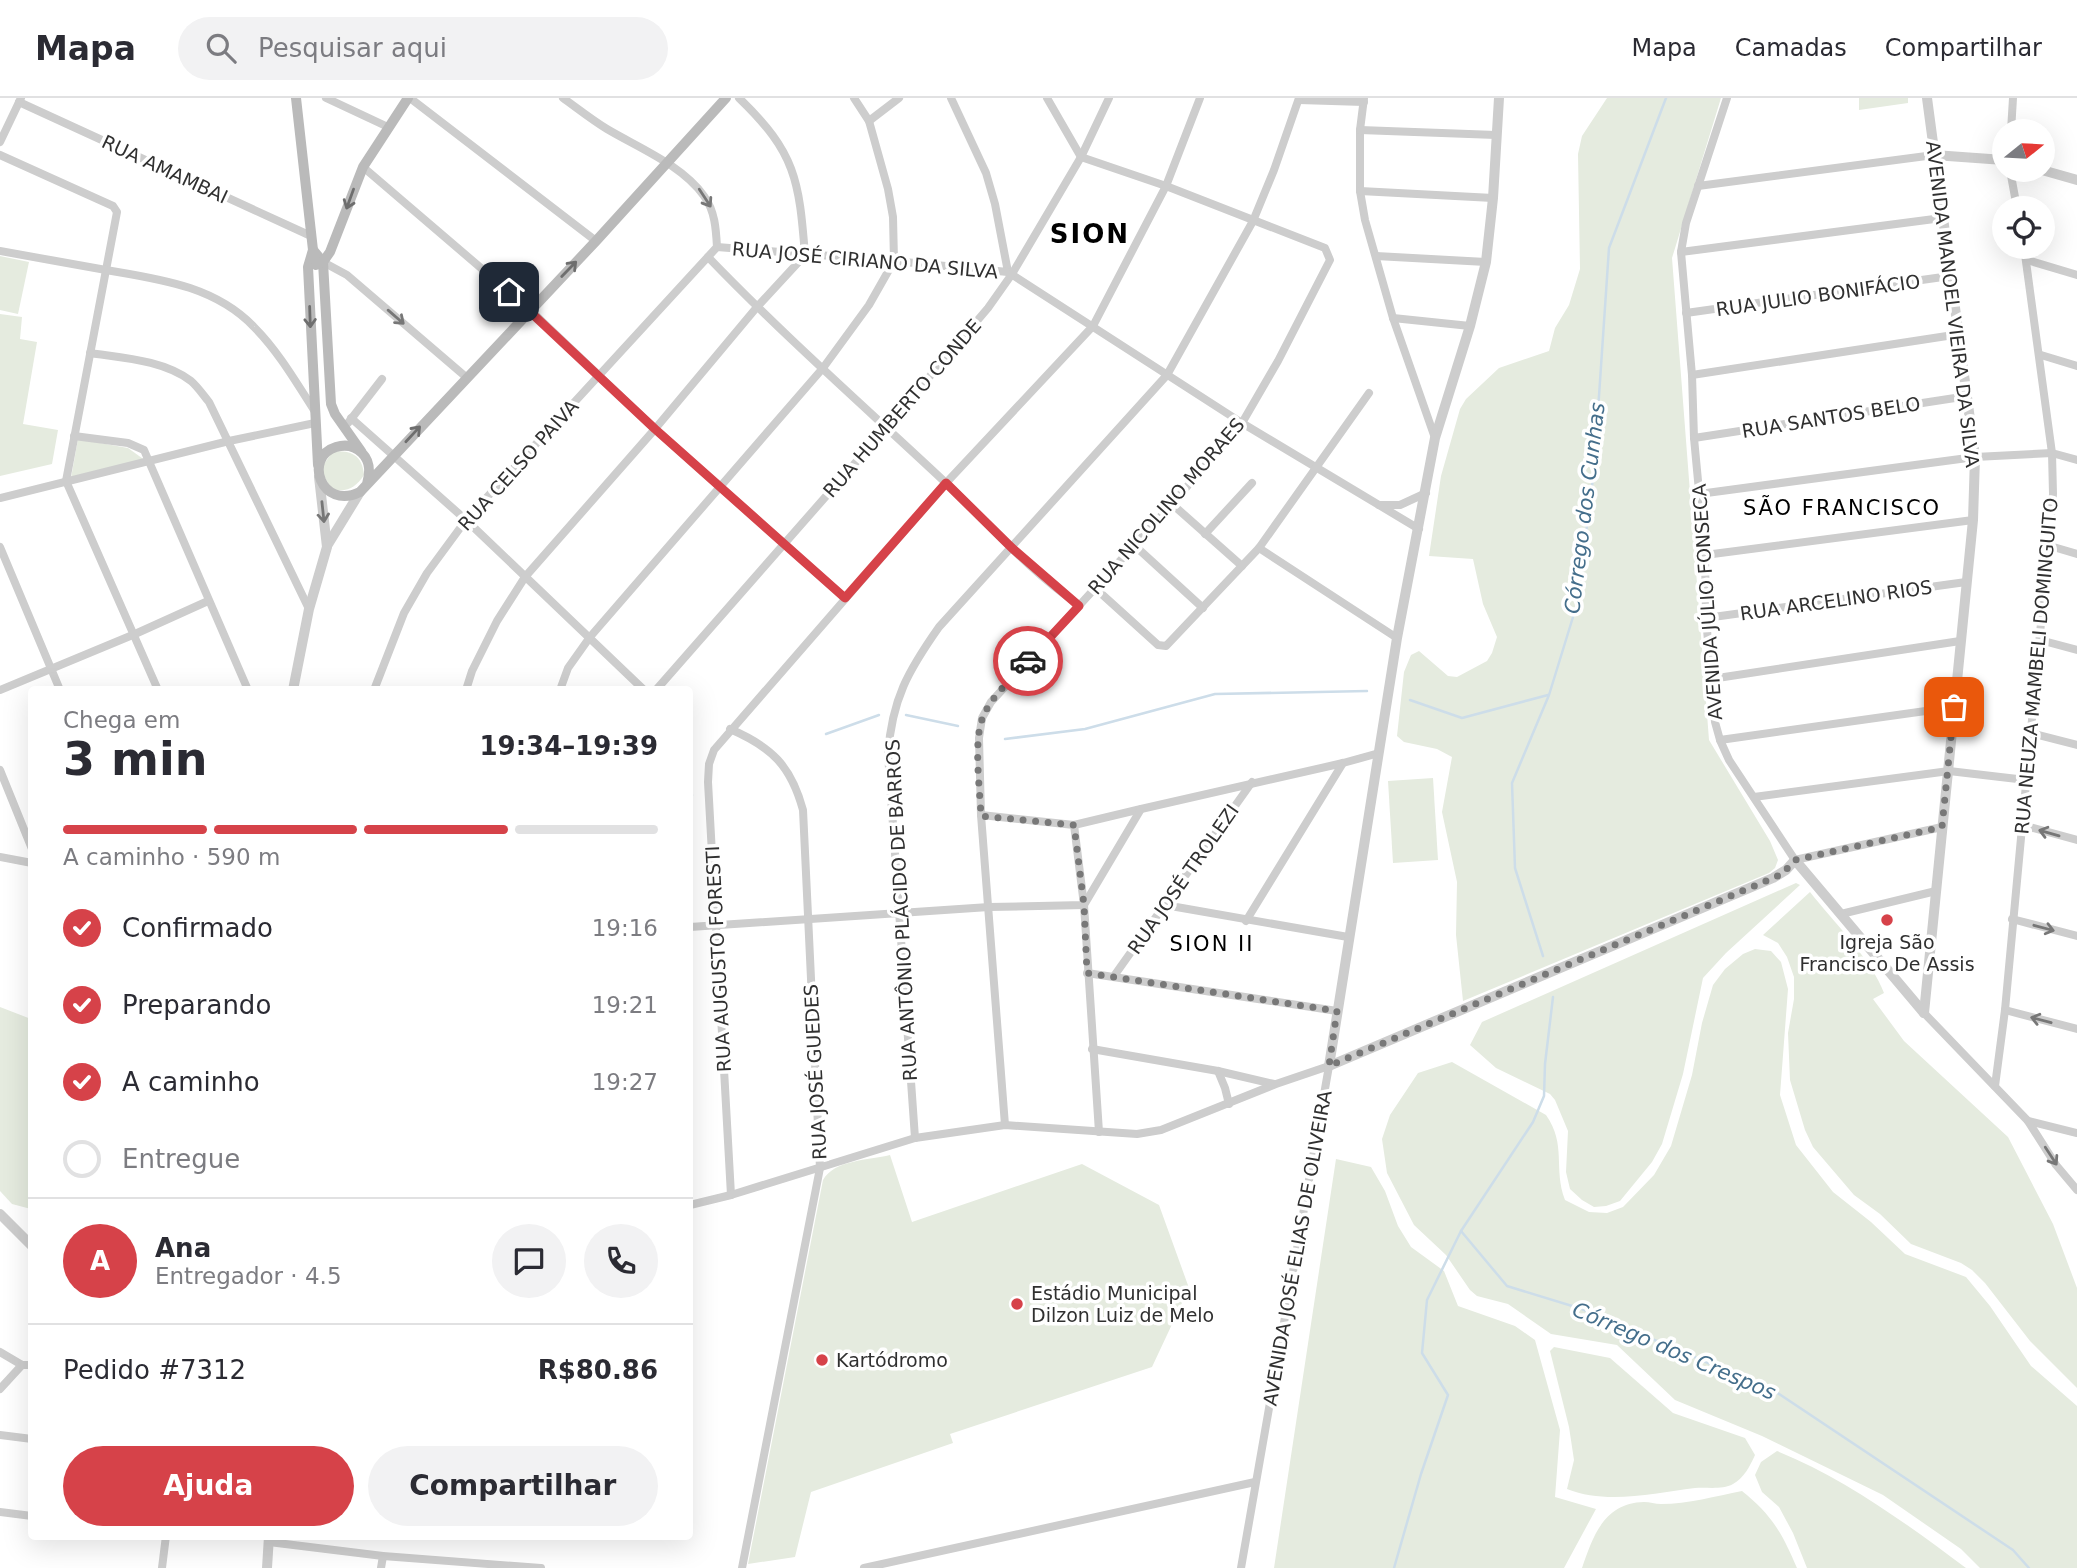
<!DOCTYPE html>
<html lang="pt">
<head>
<meta charset="utf-8">
<style>
	:root { --surface:#fff; --page:#f2f2f3; --text:#2b2b33; --muted:#7c7c81; --line:#e1e1e2; --accent:#d64249 }
	body { margin:0; font-family:"DejaVu Sans",sans-serif; background:var(--page); color:var(--text); height:100vh; display:flex; flex-direction:column; font-size:26px; white-space:nowrap }
	* { box-sizing:border-box; margin:0 }
	p { font-size:23px; color:var(--muted) }
	.icon { flex:none; width:38px; height:38px; fill:none; stroke:currentColor; stroke-width:2; stroke-linecap:round; stroke-linejoin:round }
	.map { position:relative; flex:1; overflow:hidden }
	.drawer { position:absolute; left:28px; top:588px; width:665px; height:854px; display:flex; flex-direction:column; background:var(--surface); border-radius:7px; box-shadow:0 7px 28px #0002 }
	.drawer>* { flex:none }
	.needle { width:46px; rotate:72deg }
	.fabs { position:absolute; left:1992px; top:21px; display:grid; gap:14px }
	.fabs a { display:grid; place-items:center; width:63px; height:63px; border-radius:50%; background:var(--surface); box-shadow:0 7px 28px #0002; font-size:35px }
	.pin { position:absolute; display:grid; place-items:center; width:60px; height:60px; color:#fff; margin:-30px; border-radius:14px; box-shadow:0 4px 10px #0006 }
	.courier { position:absolute; display:grid; place-items:center; width:70px; height:70px; margin:-35px; border:5px solid #d64249; border-radius:50%; background:#fff; color:#222; box-shadow:0 2px 9px #0007 }
	.headline em { font-style:normal; font-weight:700 }
	.headline div { display:flex; flex-direction:column-reverse }
	.headline { display:flex; align-items:center; justify-content:space-between; height:119px; padding:0 35px }
	h1 { font-size:46px; font-weight:700; line-height:52px }
	.bar { display:grid; grid-template-columns:repeat(4,1fr); gap:10px 7px; align-content:center; height:84px; padding:0 35px }
	.bar i { height:9px; border-radius:5px; background:var(--line) }
	.bar .selected { background:var(--accent) }
	.bar p { grid-column:span 4 }
	.line { display:flex; align-items:center; gap:18px; padding:0 35px; border-top:2px solid var(--line) }
	.line div { flex:1 }
	.round { display:grid; place-items:center; flex:none; width:74px; height:74px; border-radius:37px; background:var(--page) }
	ol { padding:0 35px; list-style:none }
	li { display:flex; align-items:center; gap:21px; height:77px }
	li p { margin-inline-start:auto }
	li .icon { padding:7px; border-radius:50%; background:var(--accent); color:#fff; stroke-width:4 }
	li:last-child { color:var(--muted) }
	li i { width:38px; height:38px; border:4px solid var(--line); border-radius:50% }
	.action { display:flex; gap:14px; margin-top:auto; padding:14px 35px }
	.action a { flex:1; height:80px; border-radius:42px; background:var(--accent); color:#fff; font-size:28px; font-weight:700; line-height:80px; text-align:center }
	.action a+a { background:var(--page); color:var(--text) }
	header { display:flex; align-items:center; gap:42px; box-sizing:border-box; height:98px; padding:0 35px; background:var(--surface); border-bottom:2px solid var(--line) }
	header strong { font-size:33px }
	nav { display:flex; gap:38px; margin-inline-start:auto; font-size:24px }
	.search { width:490px; height:63px; background:var(--page); display:flex; align-items:center; gap:18px; box-sizing:border-box; padding:0 24px; border-radius:38px; color:var(--muted); font-size:26px }
	.map>svg:first-child { display:block }
	.green { fill:#e5ebdf }
	.lines { fill:none; stroke-linecap:round; stroke-linejoin:round }
	.stream { stroke:#cddde9; stroke-width:2.5 }
	.minor { stroke:#cdcdcd; stroke-width:8 }
	.tertiary { stroke:#cdcdcd; stroke-width:10 }
	.secondary { stroke:#bababa; stroke-width:10 }
	.oneway { stroke:#777 }
	.oneway2 { stroke:#6e6e6e }
	.done { stroke:#787878; stroke-width:7; stroke-dasharray:0 12.6 }
	.route { stroke:#d64249; stroke-width:9 }
	.poi-dot { fill:#d64249; stroke:#fff; stroke-width:2.5 }
	.labels { text-anchor:middle; stroke-width:7; stroke-linejoin:round; paint-order:stroke }
	.street-label { font-size:19px; fill:#303030; stroke:#fff }
	.poi-label { font-size:19px; fill:#303030; stroke:#fff; text-anchor:start }
	.water-label { font-size:21px; font-style:italic; fill:#446e8b; stroke:#fff }
	.neighbourhood-label { font-size:21px; letter-spacing:2px; fill:#000; stroke:#fff }
	.district-label { font-size:26px; font-weight:bold; letter-spacing:2px; fill:#000; stroke:#fff }
</style>
</head>
<body>
<header>
<strong>Mapa</strong>
<div class="search"><svg class="icon" aria-label="search" viewBox="0 0 24 24"><circle cx="10" cy="10" r="6"/><path d="M15 15l6 6"/></svg>Pesquisar aqui</div>
<nav><a>Mapa</a><a>Camadas</a><a>Compartilhar</a></nav>
</header>
<div class="map">
<svg width="2077" height="1470" viewBox="0 0 2077 1470">
	<rect width="100%" height="100%" fill="#fff"/>
	<g class="green">
		<polygon points="1607,0 1721,0 1672,160 1709,642 1770,743 1778,762 1775,770 1769,775 1463,903 1456,837 1457,784 1442,714 1452,659 1437,651 1404,644 1397,638 1404,574 1411,557 1419,553 1448,578 1457,579 1487,563 1492,555 1497,539 1483,506 1473,461 1429,458 1441,378 1460,311 1466,301 1499,270 1549,253 1555,230 1569,207 1580,171 1578,56 1582,38"/>
		<polygon points="1859,0 1908,0 1908,5 1859,12"/>
		<polygon points="0,158 29,164 18,216 0,212"/>
		<polygon points="0,216 22,219 20,241 37,244 23,326 58,332 52,366 0,378"/>
		<polygon points="78,341 128,350 146,363 71,380"/>
		<path d="M333 353C351 353 362 356 364 377 356 389 347 395 332 391L320 372Z"/>
		<polygon points="1433,680 1438,762 1393,765 1388,683"/>
		<polygon points="1796,785 1800,787 1726,855 1703,880 1683,976 1662,1046 1652,1064 1620,1103 1606,1108 1594,1109 1582,1102 1570,1091 1566,1074 1568,1033 1555,1002 1550,996 1496,970 1470,947 1482,924"/>
		<path d="M1810 794C1832 822 1872 862 1884 895L1873 901 1904 943 2008 1039 2053 1126 2077 1190V1290L2030 1243 1985 1185 1972 1172 1961 1165 1911 1146 1880 1116 1854 1097 1813 1049 1805 1032 1790 982 1788 935 1794 901V879L1787 859 1778 845 1763 837Z"/>
		<path d="M1755 851 1771 853 1781 864 1788 891 1780 997 1796 1047 1833 1094 1871 1124 1905 1156 1966 1179 1990 1208 2031 1268 2077 1308V1470H1980L1961 1451 1883 1397 1762 1338 1675 1302 1617 1247 1551 1236 1508 1206 1477 1198 1470 1192 1446 1157 1414 1127 1387 1075 1382 1041 1390 1017 1418 975 1452 964 1546 1017C1567 1047 1553 1070 1565 1102L1589 1114 1607 1115 1623 1109 1654 1077 1671 1048 1692 977 1702 925 1713 887 1725 871 1743 856Z"/>
		<polygon points="0,909 31,921 31,1111 12,1106 0,1093"/>
		<path d="M890 1057 912 1124 1082 1066 1159 1107 1189 1190 1152 1269 950 1336 953 1345 811 1394 795 1459 748 1466 823 1082C834 1062 869 1062 890 1057Z"/>
		<polygon points="1336,1061 1371,1069 1385,1093 1398,1128 1411,1149 1444,1173 1458,1208 1515,1228 1535,1242 1560,1332 1555,1399 1596,1411 1564,1470 1274,1470"/>
		<path d="M1554 1249 1610 1260 1673 1315 1745 1340 1755 1357C1750 1368 1744 1380 1733 1386 1722 1392 1708 1389 1695 1390 1654 1395 1607 1407 1567 1391L1574 1362 1569 1329 1550 1253Z"/>
		<path d="M1777 1353C1846 1381 1907 1426 1966 1470H1807L1793 1435 1779 1409 1762 1394 1755 1377 1761 1364Z"/>
		<path d="M1742 1393C1772 1417 1782 1435 1797 1470H1582C1593 1438 1604 1405 1644 1404 1650 1404 1655 1406 1661 1406 1688 1406 1716 1398 1742 1393Z"/>
	</g>
	<g class="lines">
		<g class="stream">
			<polyline points="1410,602 1462,620 1548,597"/>
			<polyline points="906,617 958,628"/>
			<polyline points="826,636 879,617"/>
			<polyline points="1005,641 1085,631 1215,596 1367,593"/>
			<polyline points="690,698 692,697"/>
			<polyline points="1543,858 1515,770 1512,685 1549,597 1577,506 1594,372 1609,150 1666,0"/>
			<polyline points="1461,1133 1507,1188 1582,1211 1776,1294 2013,1452 2029,1470"/>
			<polyline points="1394,1470 1421,1376 1448,1297 1422,1255 1427,1202 1461,1133 1533,1024 1544,998 1545,966 1553,899"/>
		</g>
		<g class="minor">
			<polyline points="326,0 388,29"/>
			<polyline points="410,0 596,143"/>
			<polyline points="951,0 986,75 995,106 1008,174"/>
			<polyline points="1364,0 1360,32 1360,93 1365,122 1393,220 1435,340"/>
			<polyline points="1727,0 1686,125 1681,154 1692,277 1694,340 1705,457 1706,520 1715,624 1720,642 1729,662 1795,762 1942,729"/>
			<polyline points="1299,2 1364,4"/>
			<polyline points="19,4 311,138"/>
			<polyline points="869,23 899,0"/>
			<polyline points="1360,32 1496,37"/>
			<polyline points="2011,33 2013,0"/>
			<polyline points="0,44 21,0"/>
			<polyline points="0,57 113,108 117,114 66,383 158,592"/>
			<polyline points="363,69 530,212 655,331 845,500"/>
			<polyline points="2010,72 2017,110"/>
			<polyline points="1698,88 1934,57"/>
			<polyline points="1360,93 1493,100"/>
			<polyline points="717,149 894,163 1008,174 1242,325 1419,431"/>
			<path d="M0 153C35 159 71 166 106 172 159 181 215 188 254 229 278 253 296 284 314 312"/>
			<polyline points="1681,154 1942,120"/>
			<polyline points="1376,158 1486,164"/>
			<path d="M708 159C784 238 866 310 946 385 989 426 1030 474 1079 507"/>
			<polyline points="2027,162 2077,177"/>
			<polyline points="323,164 347,177 466,279"/>
			<polyline points="1686,215 1950,178"/>
			<polyline points="1393,220 1470,228"/>
			<path d="M90 255C123 260 163 262 191 283 198 289 203 297 209 304L309 511"/>
			<polyline points="2041,257 2077,268"/>
			<polyline points="1692,277 1960,236"/>
			<polyline points="351,320 466,422 644,592"/>
			<polyline points="348,325 382,281"/>
			<polyline points="74,338 128,345 144,352 248,592"/>
			<polyline points="1694,340 1968,298"/>
			<polyline points="1699,396 1975,359 2052,355 2077,362"/>
			<polyline points="0,400 229,343 315,325"/>
			<polyline points="1172,406 1242,468"/>
			<polyline points="1379,407 1400,407 1426,395"/>
			<polyline points="1205,436 1252,385"/>
			<polyline points="1134,447 1203,510"/>
			<polyline points="2050,448 2077,456"/>
			<polyline points="0,449 60,592"/>
			<polyline points="1259,450 1397,540"/>
			<polyline points="1705,457 1973,422"/>
			<polyline points="1095,490 1158,547 1166,548 1259,450 1369,295"/>
			<polyline points="1706,520 1966,484"/>
			<polyline points="2040,542 2077,552"/>
			<polyline points="1711,581 1960,543"/>
			<polyline points="0,592 135,536 208,503"/>
			<path d="M374 592 404 515 427 475 466 422 717 149C716 131 715 113 704 98 682 67 639 50 607 31 592 22 577 10 563 0"/>
			<path d="M466 592 472 573 497 523 525 479 655 331 757 209 805 157C799 82 796 55 739 0"/>
			<polyline points="560,592 568,570 590,539 823,270 869,207 894,163 893,119 888,91 869,23 854,0"/>
			<polyline points="656,592 885,331 988,210 1012,176 1081,59 1109,0"/>
			<path d="M730 631C772 649 791 668 803 712L820 1070 742 1470"/>
			<polyline points="2031,635 2077,647"/>
			<polyline points="1720,642 1954,609"/>
			<polyline points="0,672 32,751"/>
			<polyline points="1754,699 1949,673 2026,682"/>
			<polyline points="981,717 1074,727 1141,711"/>
			<polyline points="1074,727 1084,807 1099,1034"/>
			<polyline points="2022,727 2077,742"/>
			<polyline points="0,759 32,765"/>
			<polyline points="1165,807 1348,839"/>
			<polyline points="1841,816 1936,793"/>
			<polyline points="2012,821 2077,838"/>
			<polyline points="1246,823 1343,665"/>
			<polyline points="690,829 989,809 1084,807 1141,711 1343,665 1379,655"/>
			<polyline points="1087,875 1337,913"/>
			<polyline points="1114,878 1252,684"/>
			<polyline points="2005,912 2077,931"/>
			<polyline points="1924,915 2028,1023 2077,1035"/>
			<polyline points="1092,951 1218,973 1274,986"/>
			<polyline points="1218,973 1225,990 1229,1006"/>
			<polyline points="1995,988 2005,912 2053,396 2052,355 2024,149"/>
			<polyline points="2028,1023 2056,1067 2077,1092"/>
			<polyline points="1005,1027 981,717 979,640 982,620 991,604 1172,406 1242,325 1278,263 1330,162 1325,150 1166,88 1081,59 1047,0"/>
			<path d="M915 1040 888 656C892 601 908 573 939 529L1167 277 1253 123 1274 72 1299 0"/>
			<polyline points="731,1097 708,684 709,666 714,652 946,385 1093,228 1166,88 1200,0"/>
			<polyline points="690,1107 731,1097 915,1040 1005,1027 1137,1036 1161,1032 1276,986 1329,968 1241,1470"/>
			<polyline points="0,1254 22,1267 32,1267"/>
			<polyline points="0,1291 22,1267"/>
			<polyline points="0,1337 32,1341"/>
			<polyline points="0,1414 32,1418"/>
			<polyline points="269,1444 383,1458 541,1470"/>
			<polyline points="162,1470 166,1438"/>
			<polyline points="381,1470 383,1458"/>
			<polyline points="864,1470 1255,1384"/>
		</g>
		<g class="tertiary">
			<polyline points="1934,57 2004,62"/>
			<polyline points="2042,72 2077,82"/>
			<polyline points="327,448 360,394"/>
			<polyline points="293,592 309,511 327,449 319,379"/>
			<polyline points="1924,915 1973,422 1975,359 1927,0"/>
			<polyline points="1329,968 1397,540 1435,340 1470,228 1486,164 1493,100 1499,0"/>
			<polyline points="1329,968 1773,780 1786,772 1795,762 1924,915"/>
			<polyline points="0,1116 32,1148"/>
			<polyline points="267,1470 269,1438"/>
		</g>
		<g class="secondary">
			<polyline points="296,0 313,152 308,169 318,367"/>
			<polyline points="313,152 323,164 331,306 335,316 361,353"/>
			<polyline points="316,167 323,164 330,154 363,69 408,0"/>
			<path d="M367 386C370 375 371 364 362 355 355 348 346 346 336 349 303 359 321 413 360 394L596 143 726 0"/>
		</g>
	</g>
	<defs><path id="oneway-shaft" d="M-6 0H5M1.5-3L5.5 0L1.5 3" fill="none" stroke-width="1.6" stroke-linecap="round" stroke-linejoin="round" transform="scale(1.75)"/></defs>
	<g class="oneway">
		<use href="#oneway-shaft" transform="translate(705 100) rotate(57)"/>
		<use href="#oneway-shaft" transform="translate(396 219) rotate(41)"/>
		<use href="#oneway-shaft" transform="translate(323 414) rotate(84)"/>
		<use href="#oneway-shaft" transform="translate(2049 735) rotate(-164)"/>
		<use href="#oneway-shaft" transform="translate(2044 830) rotate(15)"/>
		<use href="#oneway-shaft" transform="translate(2041 922) rotate(-165)"/>
		<use href="#oneway-shaft" transform="translate(2051 1058) rotate(57)"/>
	</g>
	<g class="oneway2">
		<use href="#oneway-shaft" transform="translate(350 101) rotate(110)"/>
		<use href="#oneway-shaft" transform="translate(569 171) rotate(-46)"/>
		<use href="#oneway-shaft" transform="translate(310 219) rotate(88)"/>
		<use href="#oneway-shaft" transform="translate(413 336) rotate(-47)"/>
	</g>
	<g class="lines">
		<path class="done" d="M1028 563C1013 580 991 598 983 619 973 641 980 692 981 718L1074 727 1084 807 1087 875 1337 913 1329 968 1773 780 1782 776 1795 762 1942 729 1954 609"/>
		<polyline class="route" points="509,194 655,331 845,500 946,385 1012,450 1079,508 1028,563"/>
	</g>
	<g class="poi-dot">
		<circle cx="1887" cy="822" r="7"/>
		<circle cx="1017" cy="1206" r="7"/>
		<circle cx="822" cy="1262" r="7"/>
	</g>
	<g class="labels">
		<g class="street-label">
			<text transform="translate(165 71) rotate(25)" y="7">RUA AMAMBAI</text>
			<text transform="translate(865 162) rotate(5)" y="7">RUA JOSÉ CIRIANO DA SILVA</text>
			<text transform="translate(1818 197) rotate(-8)" y="7">RUA JULIO BONIFÁCIO</text>
			<text transform="translate(1953 206) rotate(83)" y="7">AVENIDA MANOEL VIEIRA DA SILVA</text>
			<text transform="translate(902 310) rotate(-49)" y="7">RUA HUMBERTO CONDE</text>
			<text transform="translate(1831 319) rotate(-9)" y="7">RUA SANTOS BELO</text>
			<text transform="translate(518 367) rotate(-48)" y="7">RUA CELSO PAIVA</text>
			<text transform="translate(1166 408) rotate(-49)" y="7">RUA NICOLINO MORAES</text>
			<text transform="translate(1836 502) rotate(-8)" y="7">RUA ARCELINO RIOS</text>
			<text transform="translate(1707 504) rotate(-94)" y="7">AVENIDA JÚLIO FONSECA</text>
			<text transform="translate(2036 568) rotate(-85)" y="7">RUA NEUZA MAMBELI DOMINGUITO</text>
			<text transform="translate(1183 781) rotate(-55)" y="7">RUA JOSÉ TROLEZI</text>
			<text transform="translate(901 812) rotate(-93)" y="7">RUA ANTÔNIO PLÁCIDO DE BARROS</text>
			<text transform="translate(718 861) rotate(-93)" y="7">RUA AUGUSTO FORESTI</text>
			<text transform="translate(815 974) rotate(-93)" y="7">RUA JOSÉ GUEDES</text>
			<text transform="translate(1297 1150) rotate(-80)" y="7">AVENIDA JOSÉ ELIAS DE OLIVEIRA</text>
		</g>
		<g class="poi-label">
			<text x="1887" y="851" text-anchor="middle">Igreja São<tspan x="1887" dy="22">Francisco De Assis</tspan></text>
			<text x="1031" y="1202">Estádio Municipal<tspan x="1031" dy="22">Dilzon Luiz de Melo</tspan></text>
			<text x="836" y="1269">Kartódromo</text>
		</g>
		<g class="water-label">
			<text transform="translate(1585 410) rotate(-83)" y="7">Córrego dos Cunhas</text>
			<text transform="translate(1674 1253) rotate(23)" y="7">Córrego dos Crespos</text>
		</g>
		<g class="neighbourhood-label">
			<text x="1842" y="417">SÃO FRANCISCO</text>
			<text x="1212" y="853">SION II</text>
		</g>
		<g class="district-label">
			<text x="1090" y="145">SION</text>
		</g>
	</g>
</svg>
<div class="fabs">
<a><svg class="needle" viewBox="-14 -14 28 28"><path d="M0-13l5 13h-10z" fill="#e53935"/><path d="M0 13l5-13h-10z" fill="#7c7c81"/></svg></a>
<a><svg class="icon" aria-label="locate" viewBox="0 0 24 24"><circle cx="12" cy="12" r="6"/><path d="M12 2v4M12 18v4M2 12h4M18 12h4"/></svg></a>
</div>
<div class="pin" style="left:1954px;top:609px;background:#ea580c"><svg class="icon" aria-label="bag" viewBox="0 0 24 24"><path d="M5 8h14l-1 12H6zM9 8a3 3 0 0 1 6 0"/></svg></div>
<div class="pin" style="left:509px;top:194px;background:#1f2937"><svg class="icon" aria-label="home" viewBox="0 0 24 24"><path d="M3 11l9-7 9 7M6 9v11h12V9"/></svg></div>
<div class="courier" style="left:1028px;top:563px"><svg class="icon" aria-label="car" viewBox="0 0 24 24"><path d="M5 17H2v-5l4-1 3-4h7l3 4 3 1v5h-3M9 17h6M6 11h13"/><circle cx="7" cy="17" r="2"/><circle cx="17" cy="17" r="2"/></svg></div>
<section class="drawer">
<div class="headline"><div><h1>3 min</h1><p>Chega em</p></div><em>19:34–19:39</em></div>
<div class="bar"><i class="selected"></i><i class="selected"></i><i class="selected"></i><i></i><p>A caminho · 590 m</p></div>
<ol>
<li><svg class="icon" aria-label="check" viewBox="0 0 24 24"><path d="M5 12l5 5 9-10"/></svg>Confirmado<p>19:16</p></li>
<li><svg class="icon" aria-label="check" viewBox="0 0 24 24"><path d="M5 12l5 5 9-10"/></svg>Preparando<p>19:21</p></li>
<li><svg class="icon" aria-label="check" viewBox="0 0 24 24"><path d="M5 12l5 5 9-10"/></svg>A caminho<p>19:27</p></li>
<li><i></i>Entregue</li>
</ol>
<div class="line" style="height:126px"><b class="round" style="background:var(--accent);color:#fff">A</b><div><b>Ana</b><p>Entregador · 4.5</p></div><a class="round"><svg class="icon" aria-label="chat" viewBox="0 0 24 24"><path d="M4 5h16v11H9l-5 4z"/></svg></a><a class="round"><svg class="icon" aria-label="phone" viewBox="0 0 24 24"><path d="M5 4h4l2 5-3 2q2 4 5 5l2-3 5 2v4C11 20 4 13 5 4z"/></svg></a></div>
<div class="line" style="height:91px"><div>Pedido #7312</div><b>R$80.86</b></div>
<div class="action"><a>Ajuda</a><a>Compartilhar</a></div>
</section>
</div>
</body>
</html>
